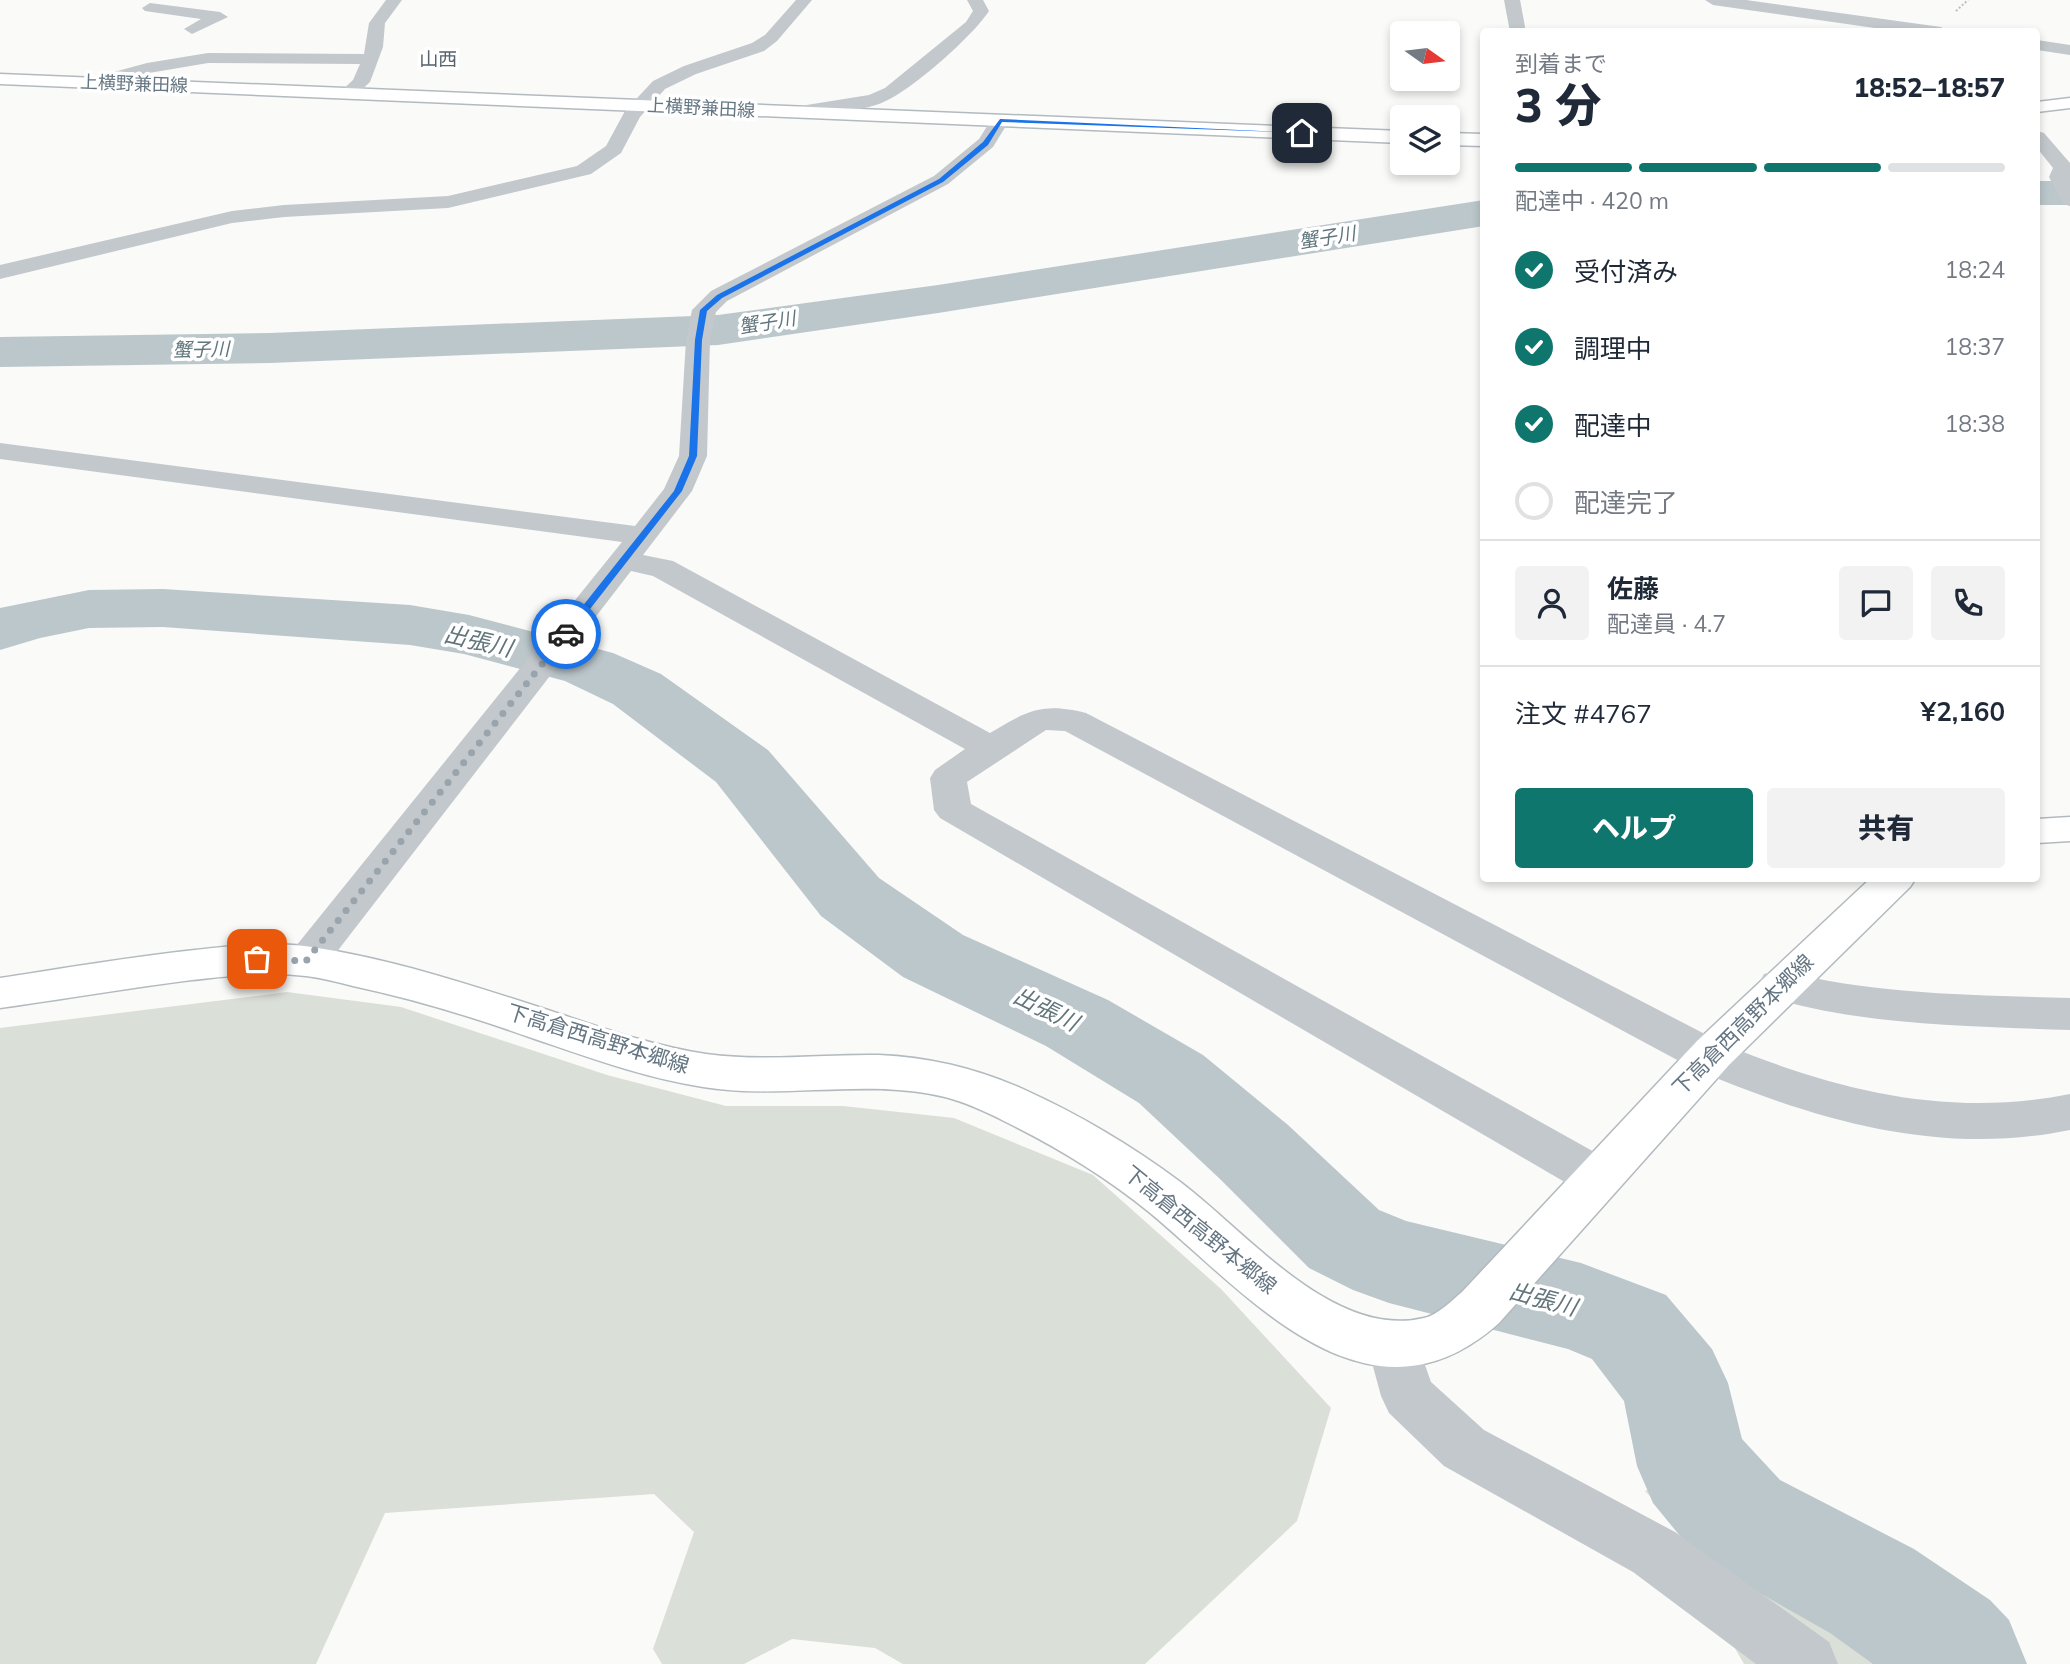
<!DOCTYPE html>
<html lang="ja">
<head>
<meta charset="utf-8">
<style>
	:root { --surface:#fff; --page:#f2f2f3; --text:#1f2937; --muted:#747a83; --line:#e0e1e3; --accent:#0f766e }
	body { margin:0; font-family:Mulish,"Noto Sans JP",sans-serif; background:var(--page); color:var(--text); height:100vh; display:flex; flex-direction:column; font-size:26px; white-space:nowrap }
	* { box-sizing:border-box; margin:0 }
	p { font-size:23px; color:var(--muted) }
	.icon { flex:none; width:38px; height:38px; fill:none; stroke:currentColor; stroke-width:2; stroke-linecap:round; stroke-linejoin:round }
	.map { position:relative; flex:1; overflow:hidden }
	.drawer { position:absolute; left:1480px; top:28px; width:560px; height:854px; display:flex; flex-direction:column; background:var(--surface); border-radius:7px; box-shadow:0 4px 10px #0003 }
	.drawer>* { flex:none }
	.needle { width:46px; rotate:104deg }
	.fabs { position:absolute; left:1390px; top:21px; display:grid; gap:14px }
	.fabs a { display:grid; place-items:center; width:70px; height:70px; border-radius:7px; background:var(--surface); box-shadow:0 4px 10px #0003; font-size:35px }
	.pin { position:absolute; display:grid; place-items:center; width:60px; height:60px; color:#fff; margin:-30px; border-radius:14px; box-shadow:0 4px 10px #0006 }
	.courier { position:absolute; display:grid; place-items:center; width:70px; height:70px; margin:-35px; border:5px solid #1a73e8; border-radius:50%; background:#fff; color:#222; box-shadow:0 2px 9px #0007 }
	.overview em { font-style:normal; font-weight:800 }
	.overview div { display:flex; flex-direction:column-reverse }
	.overview { display:flex; align-items:center; justify-content:space-between; height:119px; padding:0 35px }
	h1 { font-size:46px; font-weight:800; line-height:52px }
	.bar { display:grid; grid-template-columns:repeat(4,1fr); gap:10px 7px; align-content:center; height:84px; padding:0 35px }
	.bar i { height:9px; border-radius:5px; background:var(--line) }
	.bar .current { background:var(--accent) }
	.bar p { grid-column:span 4 }
	.line { display:flex; align-items:center; gap:18px; padding:0 35px; border-top:2px solid var(--line) }
	.line div { flex:1 }
	.round { display:grid; place-items:center; flex:none; width:74px; height:74px; border-radius:7px; background:var(--page) }
	ol { padding:0 35px; list-style:none }
	li { display:flex; align-items:center; gap:21px; height:77px }
	li p { margin-inline-start:auto }
	li .icon { padding:7px; border-radius:50%; background:var(--accent); color:#fff; stroke-width:4 }
	li:last-child { color:var(--muted) }
	li i { width:38px; height:38px; border:4px solid var(--line); border-radius:50% }
	.cta { display:flex; gap:14px; margin-top:auto; padding:14px 35px }
	.cta a { flex:1; height:80px; border-radius:7px; background:var(--accent); color:#fff; font-size:28px; font-weight:800; line-height:80px; text-align:center }
	.cta a+a { background:var(--page); color:var(--text) }
	.map>svg:first-child { display:block }
	.green { fill:#dadfd7 }
	.lines { fill:none; stroke-linecap:round; stroke-linejoin:round }
	.river { fill:#bbc7cb; fill-rule:evenodd }
	.secondary-casing { stroke:#b3babf; stroke-width:3 }
	.path { stroke:#bbbfc2; stroke-width:2; stroke-dasharray:2 2; stroke-linecap:butt }
	.minor { fill:#c3c8cc; fill-rule:evenodd }
	.secondary { fill:#fff; fill-rule:evenodd }
	.route { fill:#1a73e8 }
	.done { stroke:#99a4ac; stroke-width:7; stroke-dasharray:0 12.6 }
	.labels { text-anchor:middle; stroke-width:7; stroke-linejoin:round; paint-order:stroke }
	.far-street-label { font-size:18px; fill:#657683; stroke:#fff }
	.far-neighbourhood-label { font-size:19px; fill:#57646e; stroke:#fff }
	.far-water-label { font-size:19px; font-style:italic; fill:#60757c; stroke:#fff }
	.street-label { font-size:21px; fill:#657683; stroke:#fff }
	.water-label { font-size:23px; font-style:italic; fill:#60757c; stroke:#fff }
</style>
</head>
<body>
<div class="map">
<svg width="2070" height="1664" viewBox="0 0 2070 1664">
	<rect width="100%" height="100%" fill="#fafaf8"/>
	<g class="green">
		<polygon points="287,992 401,1007 607,1075 726,1106 843,1106 954,1118 1093,1175 1221,1289 1331,1408 1297,1521 1145,1664 903,1664 875,1648 792,1639 744,1664 662,1664 653,1649 694,1532 654,1494 385,1513 316,1664 0,1664 0,1028"/>
		<polygon points="1674,1478 1720,1528 1786,1572 1889,1629 1935,1664 1744,1664 1733,1645 1715,1563 1645,1491"/>
	</g>
	<g class="lines">
		<g class="river">
			<rect x="2037" y="181" width="33" height="24"/>
			<polygon points="1484,200 1484,226 938,313 718,345 270,363 0,367 0,337 270,333 718,315 938,285"/>
			<polygon points="163,589 410,605 469,615 613,653 661,674 768,750 879,878 963,935 1108,1000 1203,1055 1288,1125 1379,1210 1406,1221 1581,1263 1666,1295 1712,1349 1728,1383 1742,1439 1780,1480 1914,1549 1990,1600 2009,1620 2027,1664 1873,1664 1830,1633 1698,1558 1653,1503 1637,1466 1624,1401 1592,1359 1568,1349 1389,1303 1353,1290 1309,1268 1220,1179 1139,1103 1046,1046 903,977 821,916 716,782 613,704 565,681 464,654 410,645 163,627 89,628 40,638 0,650 0,608 89,590"/>
		</g>
		<g class="secondary-casing">
			<g id="secondary">
				<polygon points="0,74 1402,131 1402,143 0,84"/>
				<polygon points="2070,98 2070,108 2037,112 2037,102"/>
				<polygon points="1447,133 1484,134 1484,146 1447,145"/>
				<polygon points="2070,817 2070,841 2037,843 2037,819"/>
				<path d="M1871 878H1916L1910 887 1729 1065 1499 1323C1367 1441 1247 1293 1149 1212 1107 1178 1060 1149 1012 1125 991 1114 968 1103 945 1097 866 1078 783 1100 703 1087 644 1078 588 1057 532 1038 473 1017 414 999 353 986 337 982 322 978 306 976 268 971 230 976 192 980 128 988 64 999 0 1008V978C65 968 130 957 195 950 233 946 273 941 312 947 392 959 471 985 548 1010 600 1027 652 1046 706 1054 764 1062 822 1054 879 1055 929 1057 978 1069 1023 1089 1078 1114 1131 1145 1179 1181 1245 1230 1333 1340 1424 1318 1438 1315 1451 1301 1462 1292L1697 1041Z"/>
			</g>
		</g>
		<polyline class="path" points="1956,11 1968,0"/>
		<g class="minor">
			<polygon points="386,0 402,0 385,23 383,47 370,82 354,97 342,97 339,93 353,80 360,64 208,63 149,73 94,88 85,83 88,79 147,63 208,53 364,54 369,23"/>
			<polygon points="796,0 812,0 777,41 764,51 696,74 665,89 640,117 621,153 591,174 448,208 284,217 232,223 0,279 0,265 232,211 284,205 448,196 577,166 606,146 625,111 653,81 684,66 752,43 765,35"/>
			<path d="M967 0H983L989 11C972 37 908 94 879 104 853 113 821 113 794 117L785 112 794 107 869 95 885 88 966 22 973 11Z"/>
			<polygon points="1504,0 1520,0 1526,32 1510,32"/>
			<polygon points="1705,0 1746,0 1941,27 1949,32 1903,32 1713,5"/>
			<polygon points="150,3 220,12 228,17 192,34 184,29 201,19 145,11 142,8"/>
			<polygon points="2037,40 2070,45 2070,55 2037,50"/>
			<path d="M1000 115 1009 121 993 147 948 184 727 301 716 312 710 340 707 456 692 491 643 555 673 561 990 733C1027 711 1041 702 1086 713L1726 1045C1838 1091 1949 1118 2070 1094V1130C1938 1157 1816 1120 1694 1069L1065 731 1046 730 967 782 971 804 1614 1163 1621 1177 1614 1191 1597 1196 1580 1191 940 818 934 810 930 778 935 770 965 749 653 576 631 571 322 971 307 976 292 971 286 961 292 951 622 542 0 459V443L635 526 664 489 679 456 686 340 692 310 711 291 934 176 979 139 993 117Z"/>
			<polygon points="2037,131 2044,133 2070,163 2070,206 2063,204 2049,177 2053,168 2037,148"/>
			<path d="M1779 970C1875 995 1972 995 2070 998V1030C1966 1026 1865 1026 1764 996L1758 985 1764 974Z"/>
			<polygon points="1394,1325 1413,1331 1431,1382 1484,1430 1675,1532 1829,1642 1838,1664 1756,1664 1633,1572 1444,1466 1389,1413 1381,1396 1368,1348 1375,1331"/>
		</g>
		<use href="#secondary" class="secondary"/>
	</g>
	<polygon class="route" points="1000,119 1304,133 1002,122 988,145 943,182 722,298 707,311 702,340 697,456 682,491 569,636 562,636 562,632 674,491 689,456 695,340 700,310 717,295 939,179 983,142"/>
	<g class="lines">
		<polyline class="done" points="257,959 306,961 566,634"/>
	</g>
	<g class="labels">
		<g class="far-street-label">
			<text transform="translate(134 84) rotate(2)" y="6">上横野兼田線</text>
			<text transform="translate(701 108) rotate(3)" y="6">上横野兼田線</text>
		</g>
		<g class="far-neighbourhood-label">
			<text x="438" y="66">山西</text>
		</g>
		<g class="far-water-label">
			<text transform="translate(1327 237) rotate(-9)" y="7">蟹子川</text>
			<text transform="translate(767 322) rotate(-9)" y="7">蟹子川</text>
			<text transform="translate(201 349) rotate(-1)" y="7">蟹子川</text>
		</g>
		<g class="street-label">
			<text transform="translate(1743 1025) rotate(-45)" y="7">下高倉西高野本郷線</text>
			<text transform="translate(598 1039) rotate(17)" y="7">下高倉西高野本郷線</text>
			<text transform="translate(1200 1230) rotate(39)" y="7">下高倉西高野本郷線</text>
		</g>
		<g class="water-label">
			<text transform="translate(478 641) rotate(13)" y="8">出張川</text>
			<text transform="translate(1046 1009) rotate(26)" y="8">出張川</text>
			<text transform="translate(1543 1299) rotate(15)" y="8">出張川</text>
		</g>
	</g>
</svg>
<div class="fabs">
<a><svg class="needle" viewBox="-14 -14 28 28"><path d="M0-13l5 13h-10z" fill="#e53935"/><path d="M0 13l5-13h-10z" fill="#747a83"/></svg></a>
<a><svg class="icon" aria-label="layers" viewBox="0 0 24 24"><path d="M12 4l9 5-9 5-9-5zM3 14l9 5 9-5"/></svg></a>
</div>
<div class="pin" style="left:257px;top:959px;background:#ea580c"><svg class="icon" aria-label="bag" viewBox="0 0 24 24"><path d="M5 8h14l-1 12H6zM9 8a3 3 0 0 1 6 0"/></svg></div>
<div class="pin" style="left:1302px;top:133px;background:#1f2937"><svg class="icon" aria-label="home" viewBox="0 0 24 24"><path d="M3 11l9-7 9 7M6 9v11h12V9"/></svg></div>
<div class="courier" style="left:566px;top:634px"><svg class="icon" aria-label="car" viewBox="0 0 24 24"><path d="M5 17H2v-5l4-1 3-4h7l3 4 3 1v5h-3M9 17h6M6 11h13"/><circle cx="7" cy="17" r="2"/><circle cx="17" cy="17" r="2"/></svg></div>
<section class="drawer">
<div class="overview"><div><h1>3 分</h1><p>到着まで</p></div><em>18:52–18:57</em></div>
<div class="bar"><i class="current"></i><i class="current"></i><i class="current"></i><i></i><p>配達中 · 420 m</p></div>
<ol>
<li><svg class="icon" aria-label="check" viewBox="0 0 24 24"><path d="M5 12l5 5 9-10"/></svg>受付済み<p>18:24</p></li>
<li><svg class="icon" aria-label="check" viewBox="0 0 24 24"><path d="M5 12l5 5 9-10"/></svg>調理中<p>18:37</p></li>
<li><svg class="icon" aria-label="check" viewBox="0 0 24 24"><path d="M5 12l5 5 9-10"/></svg>配達中<p>18:38</p></li>
<li><i></i>配達完了</li>
</ol>
<div class="line" style="height:126px"><a class="round"><svg class="icon" aria-label="person" viewBox="0 0 24 24"><circle cx="12" cy="8" r="4"/><path d="M4 21q1-7 8-7t8 7"/></svg></a><div><b>佐藤</b><p>配達員 · 4.7</p></div><a class="round"><svg class="icon" aria-label="chat" viewBox="0 0 24 24"><path d="M4 5h16v11H9l-5 4z"/></svg></a><a class="round"><svg class="icon" aria-label="phone" viewBox="0 0 24 24"><path d="M5 4h4l2 5-3 2q2 4 5 5l2-3 5 2v4C11 20 4 13 5 4z"/></svg></a></div>
<div class="line" style="height:91px"><div>注文 #4767</div><b>¥2,160</b></div>
<div class="cta"><a>ヘルプ</a><a>共有</a></div>
</section>
</div>
</body>
</html>
